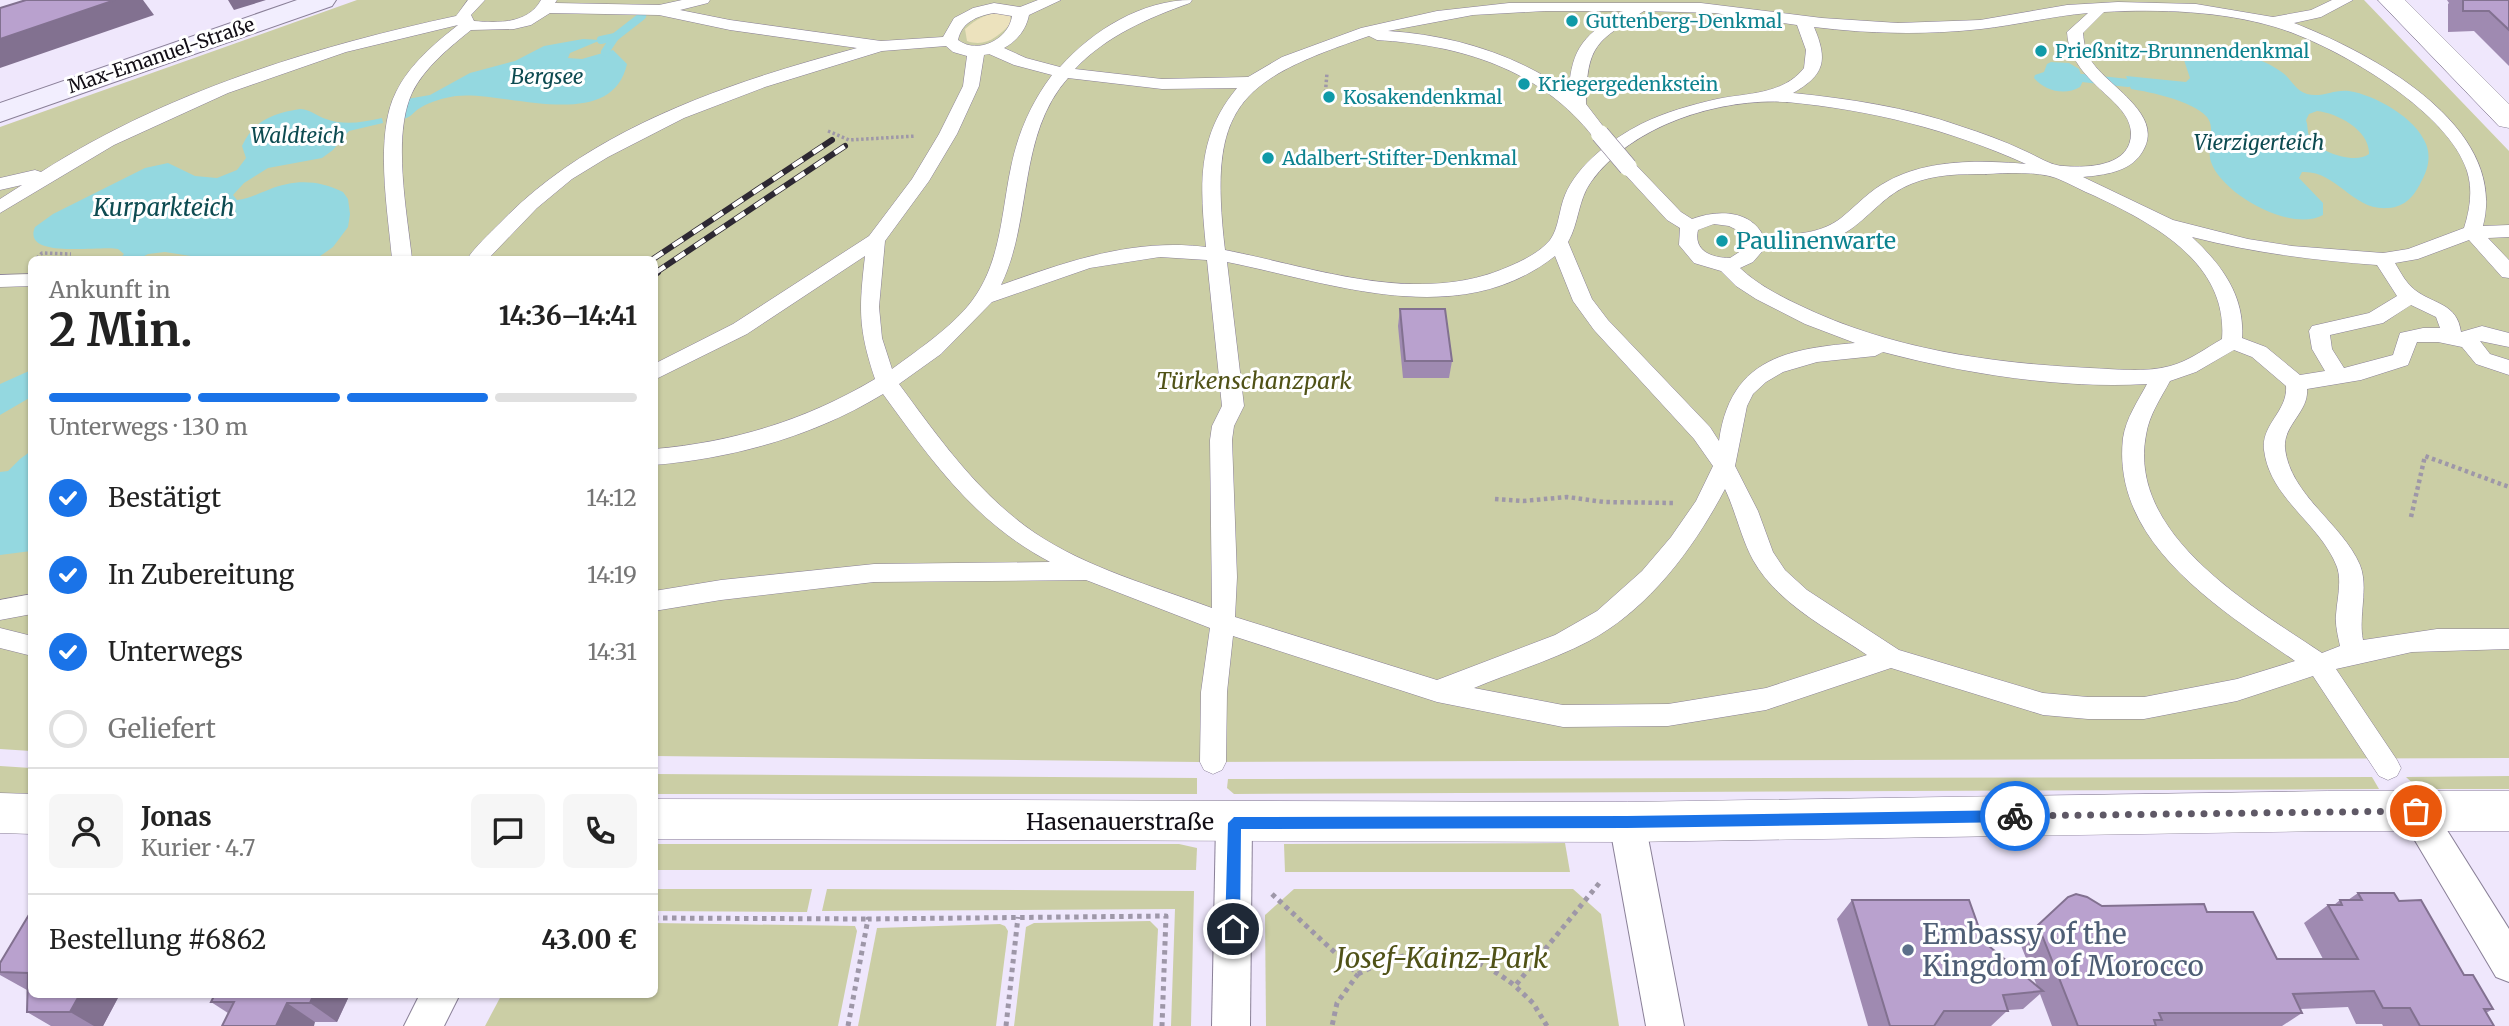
<!DOCTYPE html>
<html lang="de">
<head>
<meta charset="utf-8">
<style>
	:root { --surface:#fff; --page:#f6f6f6; --text:#222; --muted:#767676; --line:#e0e0e0; --accent:#1a73e8 }
	body { margin:0; font-family:Merriweather,serif; background:var(--page); color:var(--text); height:100vh; display:flex; flex-direction:column; font-size:26px; white-space:nowrap }
	* { box-sizing:border-box; margin:0 }
	p { font-size:23px; color:var(--muted) }
	.icon { flex:none; width:38px; height:38px; fill:none; stroke:currentColor; stroke-width:2; stroke-linecap:round; stroke-linejoin:round }
	.map { position:relative; flex:1; overflow:hidden }
	.side { position:absolute; left:28px; top:256px; width:630px; height:742px; display:flex; flex-direction:column; background:var(--surface); border-radius:10px; box-shadow:0 2px 5px #0004 }
	.side>* { flex:none }
	.pin { position:absolute; display:grid; place-items:center; width:60px; height:60px; color:#fff; margin:-30px; border:4px solid #fff; border-radius:50%; box-shadow:0 2px 7px #0007 }
	.courier { position:absolute; display:grid; place-items:center; width:70px; height:70px; margin:-35px; border:5px solid #1a73e8; border-radius:50%; background:#fff; color:#222; box-shadow:0 2px 9px #0007 }
	.headline em { font-style:normal; font-weight:700 }
	.headline div { display:flex; flex-direction:column-reverse }
	.headline { display:flex; align-items:center; justify-content:space-between; height:119px; padding:0 21px }
	h1 { font-size:46px; font-weight:700; line-height:52px }
	.bar { display:grid; grid-template-columns:repeat(4,1fr); gap:10px 7px; align-content:center; height:84px; padding:0 21px }
	.bar i { height:9px; border-radius:5px; background:var(--line) }
	.bar .active { background:var(--accent) }
	.bar p { grid-column:span 4 }
	.line { display:flex; align-items:center; gap:18px; padding:0 21px; border-top:2px solid var(--line) }
	.line div { flex:1 }
	.round { display:grid; place-items:center; flex:none; width:74px; height:74px; border-radius:10px; background:var(--page) }
	ol { padding:0 21px; list-style:none }
	li { display:flex; align-items:center; gap:21px; height:77px }
	li p { margin-inline-start:auto }
	li .icon { padding:7px; border-radius:50%; background:var(--accent); color:#fff; stroke-width:4 }
	li:last-child { color:var(--muted) }
	li i { width:38px; height:38px; border:4px solid var(--line); border-radius:50% }
	.map>svg:first-child { display:block }
	.green { fill:#cbcea5 }
	.sand { fill:#ece2bd }
	.water { fill:#94d8e0; fill-rule:evenodd }
	.lines { fill:none; stroke-linecap:round; stroke-linejoin:round }
	.stream { stroke:#94d8e0; stroke-width:8 }
	.pedestrian-casing { stroke:#897f97; stroke-width:1 }
	.minor-casing { stroke:#897f97; stroke-width:2 }
	.tertiary-casing { stroke:#897f97; stroke-width:1 }
	.secondary-casing { stroke:#897f97; stroke-width:2 }
	.path-far2 { stroke:#9e97a8; stroke-width:3.5; stroke-dasharray:2.5 2.5; stroke-linecap:butt }
	.path-far1 { stroke:#9e97a8; stroke-width:4.5; stroke-dasharray:3.5 3.5; stroke-linecap:butt }
	.path { stroke:#9e97a8; stroke-width:5; stroke-dasharray:4.5 4.5; stroke-linecap:butt }
	.pedestrian { fill:#fff; fill-rule:evenodd }
	.minor { fill:#fff; fill-rule:evenodd }
	.tertiary { fill:#fff; fill-rule:evenodd }
	.secondary { fill:#f2eefe; fill-rule:evenodd }
	.rail-far1-casing { stroke:#2e2933; stroke-width:6 }
	.rail-casing { stroke:#2e2933; stroke-width:8 }
	.rail-far1 { stroke:#fff; stroke-width:4.5; stroke-dasharray:12; stroke-linecap:butt }
	.rail { stroke:#fff; stroke-width:5; stroke-dasharray:15; stroke-linecap:butt }
	.pedestrian-bridge-casing { stroke:#897f97; stroke-width:19; stroke-linecap:butt }
	.pedestrian-bridge { stroke:#fff; stroke-width:18 }
	.wall { fill:#9f8ab1 }
	.shaded-wall { fill:#827190 }
	.building { fill:#b9a1ce; stroke:#827190; stroke-width:2 }
	.route { fill:#1a73e8 }
	.done { stroke:#5f5966; stroke-width:7; stroke-dasharray:0 12.6 }
	.culture-dot { fill:#0f9aa8; stroke:#fff; stroke-width:2.5 }
	.service-dot { fill:#5c6f8a; stroke:#fff; stroke-width:2.5 }
	.labels { text-anchor:middle; stroke-width:6; stroke-linejoin:round; paint-order:stroke }
	.far-culture-label { font-size:19px; fill:#0d838f; stroke:#fff; text-anchor:start }
	.far-street-label { font-size:19px; fill:#110d15; stroke:#fff }
	.far-water-label { font-size:21px; font-style:italic; fill:#0d4b51; stroke:#fff }
	.culture-label { font-size:23px; fill:#0d838f; stroke:#fff; text-anchor:start }
	.park-label { font-size:23px; font-style:italic; fill:#505217; stroke:#fff }
	.street-label { font-size:23px; fill:#110d15; stroke:#fff }
	.water-label { font-size:24px; font-style:italic; fill:#0d4b51; stroke:#fff }
	.near-service-label { font-size:28px; fill:#4e5e75; stroke:#fff; text-anchor:start }
	.near-park-label { font-size:28px; font-style:italic; fill:#505217; stroke:#fff }
</style>
</head>
<body>
<div class="map">
<svg width="2509" height="1026" viewBox="0 0 2509 1026">
	<rect width="100%" height="100%" fill="#efe7fc"/>
	<g class="green">
		<polygon points="357,0 2364,0 2509,151 2509,758 1199,762 655,756 654,259 32,259 31,751 0,749 0,127"/>
		<polygon points="0,766 31,768 31,794 0,793"/>
		<polygon points="655,774 1197,778 1197,794 655,794"/>
		<polygon points="2509,776 2509,789 2419,789 2406,777"/>
		<polygon points="2372,777 2379,789 1234,794 1227,788 1228,779"/>
		<polygon points="1565,843 1570,872 1285,872 1284,844"/>
		<polygon points="655,844 1179,844 1197,848 1196,870 655,870"/>
		<polygon points="655,889 812,889 807,912 655,911"/>
		<polygon points="827,889 1194,891 1191,1026 1171,1026 1175,909 822,911"/>
		<polygon points="1294,889 1573,889 1601,914 1619,1026 1266,1026 1265,915"/>
		<polygon points="1150,921 1158,929 1153,1026 1014,1026 1026,927 1034,923"/>
		<polygon points="655,923 855,926 857,931 838,1026 485,1026 502,994 654,994"/>
		<polygon points="1000,924 1005,926 1008,931 996,1026 858,1026 877,928"/>
	</g>
	<path class="sand" d="M1003 12 1010 16 1011 23C1000 35 986 48 967 41L965 29C976 19 987 13 1003 12Z"/>
	<g class="water">
		<path d="M583 39 601 40 570 53 568 58 582 59 613 50 627 64C611 135 504 90 456 96 444 98 431 101 420 108 413 112 411 118 402 119L407 99 430 95 470 73 515 61 544 46Z"/>
		<path d="M2202 50C2229 50 2261 56 2283 73 2292 80 2295 90 2307 94 2322 98 2334 89 2349 91 2375 95 2416 118 2426 144 2431 156 2428 169 2422 180 2415 195 2406 207 2388 208 2352 211 2337 170 2302 172L2299 178 2323 203V215C2291 233 2222 194 2211 162 2206 147 2217 127 2206 116 2192 101 2151 92 2131 89L2126 76 2186 82 2190 78 2184 60 2191 53ZM2317 111C2337 113 2370 130 2369 154 2355 165 2317 152 2309 136 2307 131 2308 125 2306 120L2309 114Z"/>
		<path d="M2051 62 2069 63 2079 69 2083 81 2080 87C2065 96 2045 91 2034 78L2035 75 2044 72 2047 64Z"/>
		<path d="M300 109C312 110 316 116 326 119 344 126 364 122 382 118L383 123 349 131 333 150 322 158 268 168 244 183 233 195 237 200C249 199 257 194 268 190 295 179 318 180 343 192L348 199 350 214 348 227 333 247 316 259H210L165 252 148 254 139 259H120L124 254 118 249C102 245 21 260 35 227L53 214 145 168 168 163 195 176 217 178 237 170 246 158 242 146C254 120 274 113 300 109Z"/>
		<polygon points="31,364 31,397 0,415 0,384 29,371"/>
		<polygon points="31,451 31,551 0,555 0,472 8,471 20,459"/>
	</g>
	<g class="lines">
		<g class="stream">
			<polyline points="601,40 615,37 642,16"/>
			<polyline points="605,52 615,37"/>
			<polyline points="2082,78 2128,83"/>
		</g>
		<g class="pedestrian-casing">
			<g id="pedestrian">
				<path d="M468 0H485L471 15 474 21C498 23 528 24 541 0H557L555 3 659 5 682 0H710L708 3 680 10 730 20 881 41 943 37 954 18 973 8 994 3 1020 7 1038 0H1061L1029 15C1026 30 1017 41 1004 48L1026 58 1060 67C1093 30 1142 0 1192 0L1190 3C1148 18 1106 36 1075 69L1162 79 1248 77 1282 57 1361 28 1437 11 1509 3H1701L1822 18 1898 23 1980 20 2067 5 2118 2 2196 4 2273 17 2311 10 2332 0H2353L2321 17 2294 23C2369 52 2509 125 2483 226L2509 225V237L2488 238 2509 260V278L2502 277 2469 240 2418 259 2395 263C2401 273 2406 283 2415 290 2435 305 2457 303 2461 332L2482 326 2509 333V347L2480 341 2490 354 2509 360V375L2476 364 2462 347 2438 342H2417L2408 365 2361 380 2307 389C2309 412 2283 425 2285 448 2290 495 2342 523 2360 565 2369 588 2358 616 2363 640L2437 629H2509V649L2412 652 2336 669 2397 760 2401 768 2397 776 2388 780 2379 776 2313 676 2237 701 2144 719H2088L2043 715 1891 668 1766 710 1668 726 1563 727 1437 702 1233 636 1227 692 1226 762 1222 770 1213 774 1204 770 1200 762 1201 692 1210 628 1086 580 874 582 721 600 654 611V591L721 580 874 564 1050 562C974 522 932 461 883 394 814 436 735 458 654 465V449C734 442 806 420 875 379 858 328 859 309 865 256L747 334 654 380V364L733 324 869 236 912 179 939 134 963 86 967 56 953 52 946 46 882 51 765 87 684 118 608 157 572 179 537 208 488 259H467C476 246 489 234 500 223 592 127 731 82 857 48L730 30 659 15 550 13 531 25 514 29 471 30C450 47 424 68 412 93 392 136 407 212 412 259H392C388 212 374 135 396 92 409 65 435 43 458 25L346 52 228 93 114 145 0 213V199L22 185 0 190V178L35 170 41 172C166 92 312 47 456 16ZM1545 11H1623C1586 34 1571 46 1569 92 1516 54 1452 35 1388 31L1473 15ZM1644 11 1715 13 1797 25 1806 50 1804 68C1783 95 1746 93 1717 99 1691 105 1665 112 1641 124 1612 139 1578 164 1565 195 1559 209 1559 228 1550 240 1540 252 1524 260 1510 266 1419 307 1317 268 1225 250 1208 105 1237 81 1369 36L1377 40C1460 45 1541 69 1594 138L1600 139 1609 134 1586 104C1587 44 1596 42 1644 11ZM2104 12C2160 9 2221 11 2275 27 2333 44 2448 110 2467 171 2473 190 2470 209 2464 228L2408 249 2383 253 2292 246 2248 239 2173 220 2083 177C2104 175 2129 172 2141 154 2168 115 2107 87 2090 59 2085 50 2084 43 2083 33ZM994 13 1012 16C1009 39 978 55 958 40 962 22 977 16 994 13ZM2088 13 2067 32C2070 83 2129 98 2131 132 2132 166 2089 168 2064 166 2051 166 2037 156 2025 151 2004 141 1982 133 1960 126 1906 107 1850 99 1793 93 1825 75 1828 60 1814 27 1869 34 1926 35 1981 29 2017 25 2052 16 2088 13ZM989 54 1014 65 1052 75C1031 103 1018 133 1011 167 1002 209 1001 258 976 295 958 323 919 349 892 369L882 338 879 307 885 241 929 181 957 134 979 86 984 55ZM1068 78 1162 89 1237 88C1196 137 1200 187 1206 247 1134 238 1068 261 1001 285 1033 219 1017 135 1068 78ZM1787 102C1871 110 1948 129 2026 164 1981 160 1928 159 1888 181 1870 190 1857 205 1841 218 1819 235 1790 235 1763 235 1749 209 1716 210 1692 219L1681 212 1634 163H1622L1619 167 1622 171 1667 220 1680 228 1679 245 1694 263 1721 271 1736 286 1756 299 1805 324 1855 343C1783 349 1730 361 1719 441L1710 427 1608 320 1592 299 1568 242C1579 223 1578 200 1591 182 1632 125 1719 98 1787 102ZM1986 174C2007 173 2036 171 2056 178 2069 183 2082 191 2095 196 2154 224 2228 263 2222 339 2206 348 2189 361 2170 366 2144 373 2116 369 2090 368 1989 363 1890 349 1799 305 1778 295 1757 284 1740 268L1753 262 1766 247C1794 247 1827 246 1851 229 1872 214 1886 194 1911 184 1935 174 1961 174 1986 174ZM1714 224 1729 226 1741 232 1747 247 1730 258C1712 258 1693 251 1698 230ZM2192 237C2254 253 2313 260 2377 265L2397 296 2369 313 2312 326 2309 331 2312 349 2325 371 2300 375 2266 347 2242 338C2245 296 2222 265 2192 237ZM1555 256 1573 301 1594 330 1694 439 1713 466 1696 501 1671 537 1642 571 1597 611 1555 635 1437 680 1235 617 1237 577 1232 440 1234 426 1244 406 1227 262C1332 283 1459 332 1555 256ZM1160 257 1207 260 1222 406 1212 426 1210 440 1212 608C1153 586 1087 568 1035 533 978 494 939 438 899 384L941 354 992 302 1090 268ZM2411 305 2436 317 2440 328H2423L2400 333 2393 355 2344 368 2332 349 2330 335 2383 323ZM2234 350 2252 357 2286 386C2288 411 2261 424 2264 450 2270 499 2320 523 2337 567 2342 582 2337 599 2336 615 2335 625 2338 636 2340 646L2322 653C2252 606 2127 535 2146 435 2149 415 2161 398 2170 381L2196 372ZM1883 352C1966 374 2062 389 2147 384 2138 401 2126 418 2123 438 2111 543 2221 610 2295 661L2237 679 2144 697H2088L2043 693 1899 650 1807 590 1785 570 1773 552 1758 511 1735 466 1747 406 1753 394 1766 382 1783 372 1817 362 1875 356ZM1725 489C1736 512 1741 538 1753 560 1778 604 1827 628 1867 655L1766 688 1668 704 1563 705 1474 688C1512 672 1553 660 1589 641 1649 609 1694 548 1725 489Z"/>
				<polygon points="32,274 32,286 0,287 0,275"/>
				<polygon points="32,594 32,614 0,620 0,600"/>
				<polygon points="0,628 32,636 32,656 0,648"/>
			</g>
		</g>
		<g class="minor-casing">
			<g id="minor">
				<polygon points="2416,795 2428,800 2509,929 2509,982 2496,977 2404,822 2398,811 2404,800"/>
				<polygon points="1627,806 1639,811 1645,822 1684,1026 1646,1026 1609,822 1615,811"/>
				<polygon points="1234,807 1246,812 1252,823 1250,1026 1212,1026 1216,823 1222,812"/>
				<polygon points="420,994 460,994 444,1026 404,1026"/>
			</g>
		</g>
		<g class="tertiary-casing">
			<g id="tertiary">
				<polygon points="2378,0 2405,0 2509,104 2509,128 2499,126"/>
				<polygon points="2328,791 2509,791 2509,831 2328,831 1627,842 654,839 654,799 1627,802"/>
				<polygon points="0,793 32,794 32,834 0,833"/>
			</g>
		</g>
		<g class="secondary-casing">
			<polygon id="secondary" points="297,0 336,0 332,6 0,122 0,103"/>
		</g>
		<g class="path-far2">
			<polyline points="1325,97 1327,73"/>
			<polyline points="828,131 849,140 916,136"/>
			<polyline points="37,258 42,253 71,254"/>
		</g>
		<g class="path-far1">
			<polyline points="1495,499 1523,501 1567,497 1604,502 1673,503"/>
			<polyline points="2411,517 2425,456 2509,487"/>
		</g>
		<g class="path">
			<polyline points="1272,894 1358,974 1337,1003 1332,1026"/>
			<polyline points="654,918 868,919"/>
			<path d="M1358 974C1418 943 1462 944 1515 986"/>
			<polyline points="848,1026 868,919 1166,916 1162,1026"/>
			<polyline points="1006,1026 1018,917"/>
			<polyline points="1547,1026 1533,1003 1515,986 1601,881"/>
		</g>
		<use href="#pedestrian" class="pedestrian"/>
		<use href="#minor" class="minor"/>
		<use href="#tertiary" class="tertiary"/>
		<use href="#secondary" class="secondary"/>
		<g class="rail-far1-casing">
			<g id="rail-far1">
				<polyline points="653,259 832,140"/>
				<polyline points="655,273 845,146"/>
			</g>
		</g>
		<g class="rail-casing">
			<polyline id="rail" points="654,274 657,272"/>
		</g>
		<use href="#rail-far1" class="rail-far1"/>
		<use href="#rail" class="rail"/>
		<g class="pedestrian-bridge-casing">
			<polyline id="pedestrian-bridge" points="1600,134 1628,167"/>
		</g>
		<use href="#pedestrian-bridge" class="pedestrian-bridge"/>
	</g>
	<g class="wall">
		<polygon points="2447,0 2509,0 2509,66 2474,31 2448,32 2448,4 2449,3"/>
		<polygon points="1400,309 1452,361 1449,378 1403,378 1398,326"/>
		<polygon points="2358,893 2399,901 2493,1009 2486,1013 2494,1026 2383,1026 2382,1024 2356,1024 2348,1007 2300,1009 2302,1013 2282,1026 2052,1026 2040,994 2023,1009 2008,1010 1991,1026 1868,1026 1837,919 1852,900 2037,986 2020,943 2068,897 2102,906 2207,912 2277,959 2323,959 2304,923 2328,905 2334,905 2340,900 2348,900"/>
		<polygon points="30,913 32,994 120,994 103,1026 51,1026 27,1012 27,990 0,975 0,963"/>
		<polygon points="350,994 337,1022 315,1022 228,1013 211,1002"/>
	</g>
	<g class="shaded-wall">
		<polygon points="115,0 143,0 154,15 0,68 0,39"/>
		<polygon points="228,0 266,0 234,10"/>
		<polygon points="80,994 120,994 103,1026 94,1026 70,1012"/>
		<polygon points="314,994 350,994 337,1022 310,1003"/>
		<polygon points="287,1003 315,1022 314,1026 276,1026"/>
	</g>
	<g class="building">
		<polygon points="26,0 115,0 0,39 0,8"/>
		<polygon points="2463,0 2509,0 2509,30 2489,11 2463,11"/>
		<polygon points="1400,309 1445,309 1452,361 1405,361"/>
		<polygon points="2358,893 2394,893 2399,901 2421,900 2464,975 2473,975 2493,1009 2484,1009 2494,1026 2420,1026 2410,1008 2383,1008 2374,991 2293,994 2302,1013 2159,1013 2162,1020 2154,1020 2156,1026 2078,1026 2038,925 2068,897 2076,894 2087,897 2102,906 2204,904 2207,912 2253,912 2277,959 2358,959 2328,905 2342,905 2340,900 2362,900"/>
		<polygon points="1852,900 1969,900 1984,942 2043,991 2003,995 2008,1011 1944,1011 1934,1026 1890,1026"/>
		<polygon points="30,913 32,913 32,994 80,994 70,1012 27,1012 28,973 0,972 0,963"/>
		<polygon points="215,994 314,994 310,1003 287,1003 276,1026 222,1026 234,1002 211,1002"/>
	</g>
	<polygon class="route" points="2015,810 2022,816 2015,822 1627,828 1241,829 1240,929 1233,936 1225,929 1228,823 1234,817 1627,816"/>
	<g class="lines">
		<polyline class="done" points="2015,816 2416,811"/>
	</g>
	<g class="culture-dot">
		<circle cx="1572" cy="21" r="7"/>
		<circle cx="2041" cy="51" r="7"/>
		<circle cx="1524" cy="84" r="7"/>
		<circle cx="1329" cy="97" r="7"/>
		<circle cx="1268" cy="158" r="7"/>
		<circle cx="1722" cy="241" r="7"/>
	</g>
	<circle class="service-dot" cx="1908" cy="950" r="7"/>
	<g class="labels">
		<g class="far-culture-label">
			<text x="1586" y="28">Guttenberg-Denkmal</text>
			<text x="2055" y="58">Prießnitz-Brunnendenkmal</text>
			<text x="1538" y="91">Kriegergedenkstein</text>
			<text x="1343" y="104">Kosakendenkmal</text>
			<text x="1282" y="165">Adalbert-Stifter-Denkmal</text>
		</g>
		<g class="far-street-label">
			<text transform="translate(161 55) rotate(-19)" y="7">Max-Emanuel-Straße</text>
		</g>
		<g class="far-water-label">
			<text x="547" y="84">Bergsee</text>
			<text x="298" y="143">Waldteich</text>
			<text x="2259" y="150">Vierzigerteich</text>
		</g>
		<g class="culture-label">
			<text x="1736" y="249">Paulinenwarte</text>
		</g>
		<g class="park-label">
			<text x="1254" y="389">Türkenschanzpark</text>
		</g>
		<g class="street-label">
			<text x="1120" y="830">Hasenauerstraße</text>
		</g>
		<g class="water-label">
			<text x="164" y="216">Kurparkteich</text>
		</g>
		<g class="near-service-label">
			<text x="1922" y="944">Embassy of the<tspan x="1922" dy="32">Kingdom of Morocco</tspan></text>
		</g>
		<g class="near-park-label">
			<text x="1442" y="968">Josef-Kainz-Park</text>
		</g>
	</g>
</svg>
<div class="pin" style="left:2416px;top:811px;background:#ea580c"><svg class="icon" aria-label="bag" viewBox="0 0 24 24"><path d="M5 8h14l-1 12H6zM9 8a3 3 0 0 1 6 0"/></svg></div>
<div class="pin" style="left:1233px;top:929px;background:#1f2937"><svg class="icon" aria-label="home" viewBox="0 0 24 24"><path d="M3 11l9-7 9 7M6 9v11h12V9"/></svg></div>
<div class="courier" style="left:2015px;top:816px"><svg class="icon" aria-label="bike" viewBox="0 0 24 24"><circle cx="6" cy="16" r="4"/><circle cx="18" cy="16" r="4"/><path d="M6 16l4-8h5l3 8M10 8l3 8H6M13 5h3"/></svg></div>
<section class="side">
<div class="headline"><div><h1>2 Min.</h1><p>Ankunft in</p></div><em>14:36–14:41</em></div>
<div class="bar"><i class="active"></i><i class="active"></i><i class="active"></i><i></i><p>Unterwegs · 130 m</p></div>
<ol>
<li><svg class="icon" aria-label="check" viewBox="0 0 24 24"><path d="M5 12l5 5 9-10"/></svg>Bestätigt<p>14:12</p></li>
<li><svg class="icon" aria-label="check" viewBox="0 0 24 24"><path d="M5 12l5 5 9-10"/></svg>In Zubereitung<p>14:19</p></li>
<li><svg class="icon" aria-label="check" viewBox="0 0 24 24"><path d="M5 12l5 5 9-10"/></svg>Unterwegs<p>14:31</p></li>
<li><i></i>Geliefert</li>
</ol>
<div class="line" style="height:126px"><a class="round"><svg class="icon" aria-label="person" viewBox="0 0 24 24"><circle cx="12" cy="8" r="4"/><path d="M4 21q1-7 8-7t8 7"/></svg></a><div><b>Jonas</b><p>Kurier · 4.7</p></div><a class="round"><svg class="icon" aria-label="chat" viewBox="0 0 24 24"><path d="M4 5h16v11H9l-5 4z"/></svg></a><a class="round"><svg class="icon" aria-label="phone" viewBox="0 0 24 24"><path d="M5 4h4l2 5-3 2q2 4 5 5l2-3 5 2v4C11 20 4 13 5 4z"/></svg></a></div>
<div class="line" style="height:91px"><div>Bestellung #6862</div><b>43.00 €</b></div>
</section>
</div>
</body>
</html>
